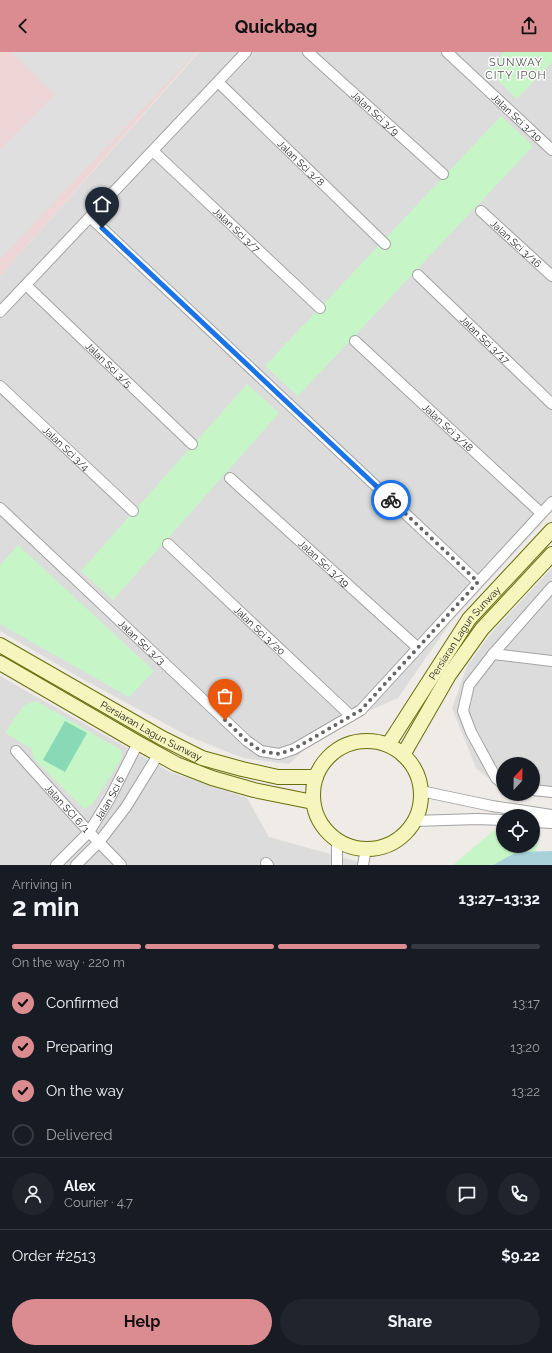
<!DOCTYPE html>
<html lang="en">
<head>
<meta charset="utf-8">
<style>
	:root { --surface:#171b24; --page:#20242c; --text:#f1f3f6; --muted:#9ea1a6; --line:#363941; --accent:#db8c91 }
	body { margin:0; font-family:Raleway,sans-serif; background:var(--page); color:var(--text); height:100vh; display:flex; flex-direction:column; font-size:15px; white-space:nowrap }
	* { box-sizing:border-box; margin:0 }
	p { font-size:13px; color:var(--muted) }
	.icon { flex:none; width:22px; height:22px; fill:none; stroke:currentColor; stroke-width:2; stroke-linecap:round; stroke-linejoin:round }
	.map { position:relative; height:813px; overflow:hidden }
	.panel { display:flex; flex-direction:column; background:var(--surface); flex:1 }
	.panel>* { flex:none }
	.needle { width:26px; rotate:22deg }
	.fabs { position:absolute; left:496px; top:705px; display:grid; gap:8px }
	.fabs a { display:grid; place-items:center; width:44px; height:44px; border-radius:50%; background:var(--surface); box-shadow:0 1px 3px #0004; font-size:20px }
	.pin { position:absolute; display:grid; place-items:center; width:34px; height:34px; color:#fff; margin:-41px -17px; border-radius:50% 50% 50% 0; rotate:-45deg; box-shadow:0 0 4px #0007 }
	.pin .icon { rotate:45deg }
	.courier { position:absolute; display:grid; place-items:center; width:40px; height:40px; margin:-20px; border:3px solid #1a73e8; border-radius:50%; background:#fff; color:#222; box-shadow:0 1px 5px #0007 }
	.headline em { font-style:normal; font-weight:700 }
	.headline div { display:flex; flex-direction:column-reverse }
	.headline { display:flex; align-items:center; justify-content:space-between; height:68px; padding:0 12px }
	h1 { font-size:26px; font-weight:700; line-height:30px }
	.bar { display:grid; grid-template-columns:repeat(4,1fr); gap:6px 4px; align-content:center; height:48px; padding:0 12px }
	.bar i { height:5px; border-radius:3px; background:var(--line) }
	.bar .active { background:var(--accent) }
	.bar p { grid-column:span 4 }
	.line { display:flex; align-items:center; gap:10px; padding:0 12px; border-top:1px solid var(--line) }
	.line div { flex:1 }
	.round { display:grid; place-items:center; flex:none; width:42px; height:42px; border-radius:21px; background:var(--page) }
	ol { padding:0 12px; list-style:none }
	li { display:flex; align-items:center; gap:12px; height:44px }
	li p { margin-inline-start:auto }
	li .icon { padding:4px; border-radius:50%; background:var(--accent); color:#111; stroke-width:4 }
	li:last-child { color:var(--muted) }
	li i { width:22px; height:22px; border:2px solid var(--line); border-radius:50% }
	.action { display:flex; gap:8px; margin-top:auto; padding:8px 12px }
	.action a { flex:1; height:46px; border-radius:24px; background:var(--accent); color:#111; font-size:16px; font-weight:700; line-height:46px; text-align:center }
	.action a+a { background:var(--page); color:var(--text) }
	header { display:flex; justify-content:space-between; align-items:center; height:52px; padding:0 12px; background:var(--accent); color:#111; font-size:18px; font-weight:700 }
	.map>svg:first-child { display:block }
	.residential { fill:#dddcdc }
	.commercial { fill:#eed6d6 }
	.park { fill:#c6f6c7 }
	.pitch { fill:#89d9b6 }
	.parking { fill:#dfdfdf }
	.water { fill:#a9d1da }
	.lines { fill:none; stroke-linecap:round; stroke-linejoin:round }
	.minor-casing { stroke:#a3a3a3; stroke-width:12 }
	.secondary-casing { stroke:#696f0c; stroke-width:16 }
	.minor { stroke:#fff; stroke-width:10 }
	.secondary { stroke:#f5f5bd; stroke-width:14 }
	.done { stroke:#686665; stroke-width:4; stroke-dasharray:0 7.2 }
	.route { stroke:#1a73e8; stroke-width:5 }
	.labels { text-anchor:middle; stroke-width:3; stroke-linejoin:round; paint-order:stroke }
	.street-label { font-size:10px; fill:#1f1f1f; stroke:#fff }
	.neighbourhood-label { font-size:11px; letter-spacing:1px; fill:#525252; stroke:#fff }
</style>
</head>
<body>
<header><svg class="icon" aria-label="back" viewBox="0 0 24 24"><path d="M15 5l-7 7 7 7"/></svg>Quickbag<svg class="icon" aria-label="share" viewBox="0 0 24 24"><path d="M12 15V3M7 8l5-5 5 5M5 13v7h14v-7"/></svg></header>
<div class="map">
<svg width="552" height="813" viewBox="0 0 552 813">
	<rect width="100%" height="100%" fill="#efebe6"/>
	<g class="residential">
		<polygon points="199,0 552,0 552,460 451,570 398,646 324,679 289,712 243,706 188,684 79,625 0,579 0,224"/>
		<polygon points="552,516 552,746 516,742 533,742 533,712 503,712 503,738 476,716 452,656 467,614 493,579"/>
		<polygon points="0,624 170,720 247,746 269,785 370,813 0,813"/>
	</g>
	<polygon class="commercial" points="0,0 198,0 0,224"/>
	<g class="park">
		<polygon points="504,0 552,0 552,10 517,47 487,18"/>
		<polygon points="501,64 533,94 298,344 265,314"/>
		<polygon points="247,332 279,361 113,548 81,519"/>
		<polygon points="18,493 154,619 129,645 0,572 0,513"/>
		<polygon points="36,649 121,698 122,706 92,753 84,757 33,706 32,697 5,681 23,654"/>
		<polygon points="493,779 503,779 503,794 533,794 533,781 541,781 532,813 453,813"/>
	</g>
	<polygon class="pitch" points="65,669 87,681 65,720 43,708"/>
	<polygon class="parking" points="11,0 197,0 0,207 0,98 55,43"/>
	<polygon class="water" points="552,799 552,813 493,813 517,800"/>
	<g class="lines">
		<g class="minor-casing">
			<g id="minor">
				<path id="s1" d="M308 0 443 122"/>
				<path id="s2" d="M447 0 552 98"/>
				<path id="s3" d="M218 30 385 192"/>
				<path id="s4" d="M153 99 320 256"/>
				<path id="s5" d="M481 159 552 224"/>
				<polyline points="90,165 478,530"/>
				<path id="s6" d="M418 223 552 352"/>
				<path id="s7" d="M26 233 192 392"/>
				<polyline points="0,260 246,0"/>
				<path id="s8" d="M355 289 541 461"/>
				<path id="s9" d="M0 334 133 459"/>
				<path id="s10" d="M230 426 418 596"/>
				<path id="s11" d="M0 456 247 689 261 699 279 702 294 697 361 658 552 450"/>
				<path id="s12" d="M168 492 351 664"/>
				<polyline points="493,602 552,609"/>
				<path id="s13" d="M16 699 89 780 121 813"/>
				<polyline points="503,732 496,726 471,680 463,659 469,633 493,602 552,535"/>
				<polyline points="533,738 552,740"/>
				<polyline points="421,739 492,754 552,763"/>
				<polyline points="414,769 477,767 503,768"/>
				<polyline points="533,770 552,771"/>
				<polyline points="266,811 268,813"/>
				<path id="s14" d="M56 813 89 780 110 746 138 691"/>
				<polyline points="76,813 99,790 126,755 158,703"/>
				<polyline points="337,813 337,787"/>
				<polyline points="363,813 366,796"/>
			</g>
		</g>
		<g class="secondary-casing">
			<g id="secondary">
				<path id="s15" d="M0 593 162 686 202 706 242 717 278 725H316"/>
				<polyline points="0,611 138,691 176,712 212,726 254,738 313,750"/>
				<circle cx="367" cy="743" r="54"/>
				<path id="s16" d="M388 693 469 567 552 478"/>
				<polyline points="403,703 449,623 482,577 552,502"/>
			</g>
		</g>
		<use href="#minor" class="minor"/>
		<use href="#secondary" class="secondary"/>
	</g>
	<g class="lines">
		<polyline class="done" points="225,668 247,689 261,699 279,702 294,697 361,658 478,530 391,448"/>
		<polyline class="route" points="102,176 391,448"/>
	</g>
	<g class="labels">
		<g class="street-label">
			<text dy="4" stroke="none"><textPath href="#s1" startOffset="91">Jalan Sci 3/9</textPath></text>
			<text dy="4" stroke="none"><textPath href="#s2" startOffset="96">Jalan Sci 3/10</textPath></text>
			<text dy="4" stroke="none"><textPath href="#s3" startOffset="116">Jalan Sci 3/8</textPath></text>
			<text dy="4" stroke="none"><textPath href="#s4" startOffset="115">Jalan Sci 3/7</textPath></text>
			<text dy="4" stroke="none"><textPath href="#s5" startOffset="48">Jalan Sci 3/16</textPath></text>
			<text dy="4" stroke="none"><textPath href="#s6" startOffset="93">Jalan Sci 3/17</textPath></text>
			<text dy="4" stroke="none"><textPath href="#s7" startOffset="115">Jalan Sci 3/5</textPath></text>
			<text dy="4" stroke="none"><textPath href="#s8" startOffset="127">Jalan Sci 3/18</textPath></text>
			<text dy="4" stroke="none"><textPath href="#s9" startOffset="91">Jalan Sci 3/4</textPath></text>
			<text dy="4" stroke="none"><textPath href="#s10" startOffset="127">Jalan Sci 3/19</textPath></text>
			<text dy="4" stroke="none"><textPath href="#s12" startOffset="126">Jalan Sci 3/20</textPath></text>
			<text dy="4" stroke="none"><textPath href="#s16" startOffset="136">Persiaran Lagun Sunway</textPath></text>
			<text dy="4" stroke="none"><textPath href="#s11" startOffset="195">Jalan Sci 3/3</textPath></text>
			<text dy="4" stroke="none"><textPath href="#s15" startOffset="174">Persiaran Lagun Sunway</textPath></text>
			<text dy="4" stroke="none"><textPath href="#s14" startOffset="86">Jalan Sci 6</textPath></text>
			<text dy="4" stroke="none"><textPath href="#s13" startOffset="77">Jalan SCI 6/1</textPath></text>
		</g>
		<g class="neighbourhood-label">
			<text x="516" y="14">SUNWAY<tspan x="516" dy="13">CITY IPOH</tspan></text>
		</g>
	</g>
</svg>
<div class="fabs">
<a><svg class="needle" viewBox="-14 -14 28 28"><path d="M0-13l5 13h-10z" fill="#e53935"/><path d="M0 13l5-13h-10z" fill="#9ea1a6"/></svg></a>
<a><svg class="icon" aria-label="locate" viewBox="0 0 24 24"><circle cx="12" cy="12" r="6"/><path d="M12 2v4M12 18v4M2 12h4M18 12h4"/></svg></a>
</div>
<div class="pin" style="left:225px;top:668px;background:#ea580c"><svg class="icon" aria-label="bag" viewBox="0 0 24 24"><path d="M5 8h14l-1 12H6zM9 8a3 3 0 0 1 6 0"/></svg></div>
<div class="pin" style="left:102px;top:176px;background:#1f2937"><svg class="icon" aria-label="home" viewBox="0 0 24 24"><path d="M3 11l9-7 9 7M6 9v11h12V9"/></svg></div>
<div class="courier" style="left:391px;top:448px"><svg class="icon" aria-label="bike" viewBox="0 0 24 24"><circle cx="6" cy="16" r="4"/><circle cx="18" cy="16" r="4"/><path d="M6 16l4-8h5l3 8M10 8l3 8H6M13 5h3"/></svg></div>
</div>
<section class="panel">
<div class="headline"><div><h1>2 min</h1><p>Arriving in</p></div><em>13:27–13:32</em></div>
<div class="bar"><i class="active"></i><i class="active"></i><i class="active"></i><i></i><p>On the way · 220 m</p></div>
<ol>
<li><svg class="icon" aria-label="check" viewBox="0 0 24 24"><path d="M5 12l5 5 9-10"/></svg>Confirmed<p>13:17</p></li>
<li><svg class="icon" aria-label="check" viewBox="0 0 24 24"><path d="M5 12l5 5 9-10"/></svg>Preparing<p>13:20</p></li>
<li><svg class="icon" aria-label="check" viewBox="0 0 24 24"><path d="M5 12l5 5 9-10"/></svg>On the way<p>13:22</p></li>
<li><i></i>Delivered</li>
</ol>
<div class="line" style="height:72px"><a class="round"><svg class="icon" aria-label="person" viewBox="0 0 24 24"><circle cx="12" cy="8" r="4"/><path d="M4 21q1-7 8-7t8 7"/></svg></a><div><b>Alex</b><p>Courier · 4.7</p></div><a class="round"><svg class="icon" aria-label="chat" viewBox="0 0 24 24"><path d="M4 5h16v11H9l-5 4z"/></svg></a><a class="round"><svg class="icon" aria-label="phone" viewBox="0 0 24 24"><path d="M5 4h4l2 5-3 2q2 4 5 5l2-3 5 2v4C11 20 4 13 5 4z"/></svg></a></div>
<div class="line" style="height:52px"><div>Order #2513</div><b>$9.22</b></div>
<div class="action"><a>Help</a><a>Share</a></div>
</section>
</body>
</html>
